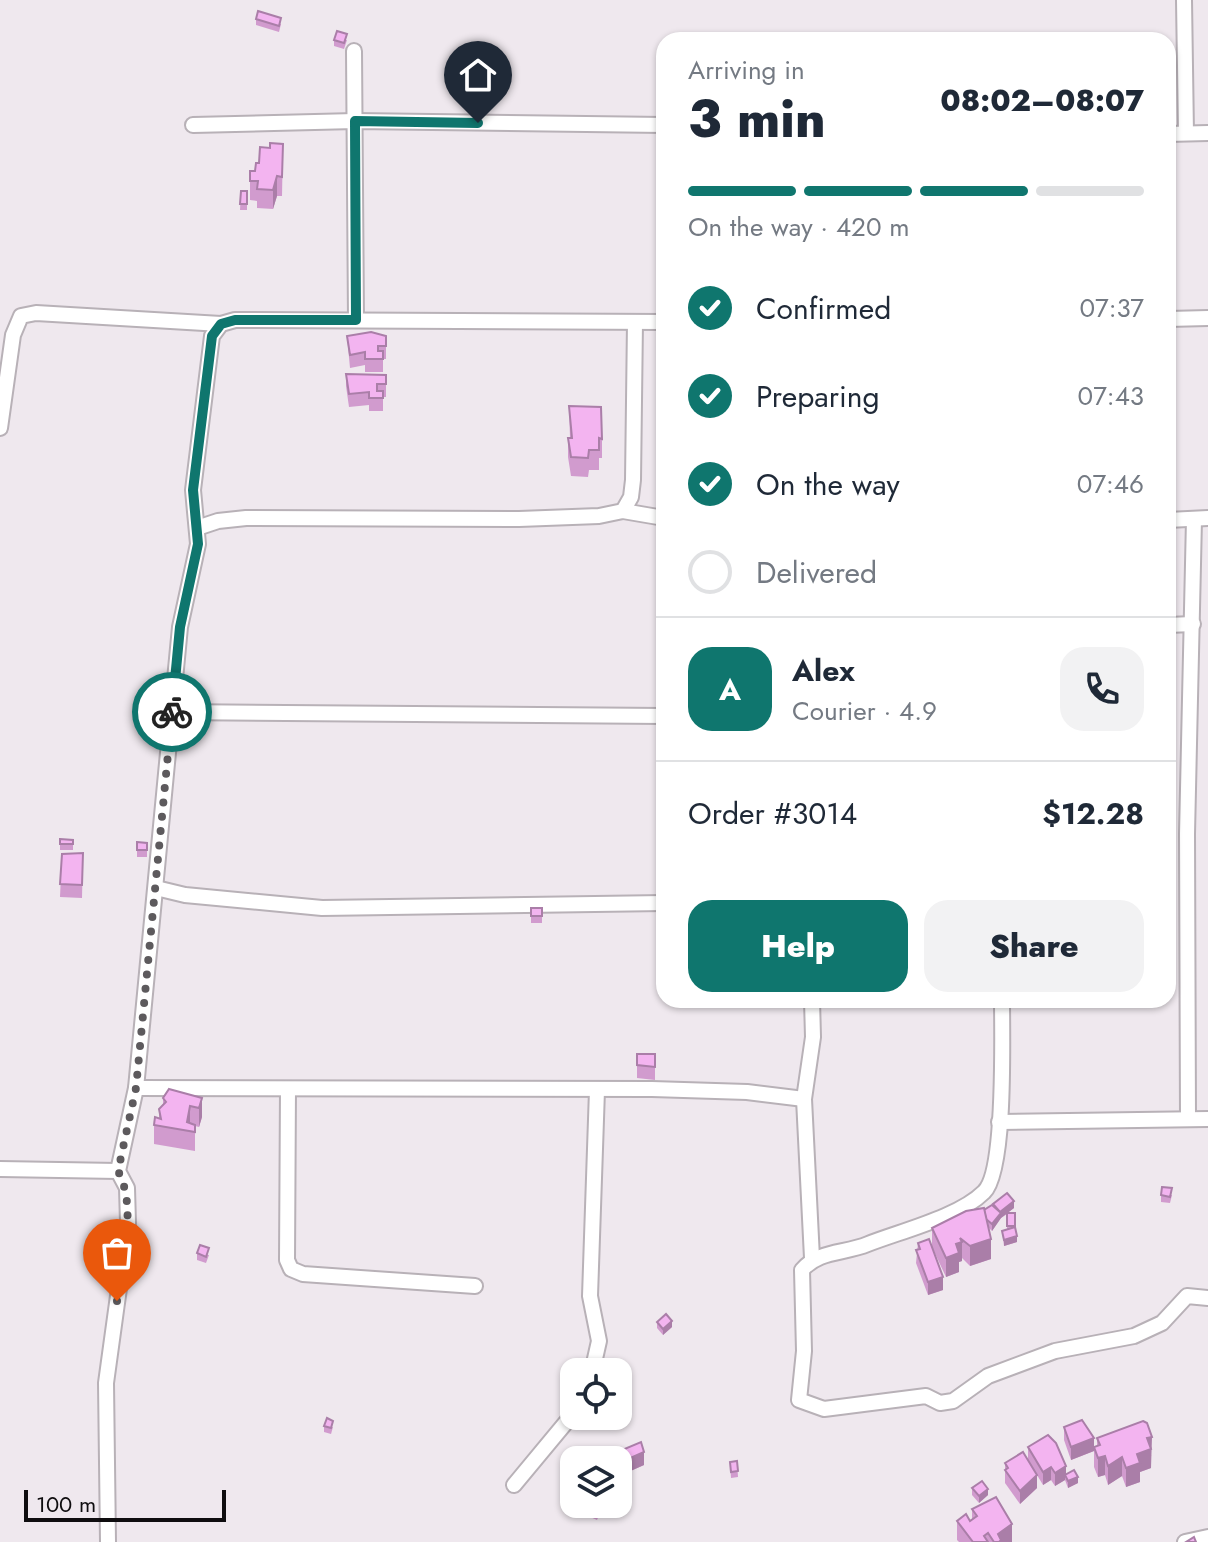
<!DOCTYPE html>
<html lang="en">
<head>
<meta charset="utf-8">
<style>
	:root { --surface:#fff; --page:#f2f2f3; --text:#1f2937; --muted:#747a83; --line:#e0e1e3; --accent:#0f766e }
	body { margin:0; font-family:Jost,sans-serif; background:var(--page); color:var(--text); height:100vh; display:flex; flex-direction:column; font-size:30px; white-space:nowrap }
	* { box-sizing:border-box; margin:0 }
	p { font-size:26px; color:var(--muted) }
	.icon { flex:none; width:44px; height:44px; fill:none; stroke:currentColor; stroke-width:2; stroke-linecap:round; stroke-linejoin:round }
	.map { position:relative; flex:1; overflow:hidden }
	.sheet { position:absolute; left:656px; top:32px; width:520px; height:976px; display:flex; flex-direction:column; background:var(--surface); border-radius:24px; box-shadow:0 2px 6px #0004 }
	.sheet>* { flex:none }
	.controls { position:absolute; left:560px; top:1358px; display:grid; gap:16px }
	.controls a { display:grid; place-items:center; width:72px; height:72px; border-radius:16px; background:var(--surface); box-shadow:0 2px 6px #0004; font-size:40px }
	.scale { position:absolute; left:24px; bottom:20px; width:202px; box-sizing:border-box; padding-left:8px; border:4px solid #0f0d0f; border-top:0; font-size:22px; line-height:28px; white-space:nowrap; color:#0f0d0f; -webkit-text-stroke:6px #efe8ee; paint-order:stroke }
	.pin { position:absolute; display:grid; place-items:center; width:68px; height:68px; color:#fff; margin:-82px -34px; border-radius:50% 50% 50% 0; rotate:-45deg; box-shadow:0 0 8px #0007 }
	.pin .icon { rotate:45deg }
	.courier { position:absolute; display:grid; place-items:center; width:80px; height:80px; margin:-40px; border:6px solid #0f766e; border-radius:50%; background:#fff; color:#222; box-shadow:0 2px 10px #0007 }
	.headline em { font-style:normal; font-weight:800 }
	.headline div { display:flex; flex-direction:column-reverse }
	.headline { display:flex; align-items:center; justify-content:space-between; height:136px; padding:0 32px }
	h1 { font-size:52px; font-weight:800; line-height:60px }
	.bar { display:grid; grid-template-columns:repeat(4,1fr); gap:12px 8px; align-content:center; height:96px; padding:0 32px }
	.bar i { height:10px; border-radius:6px; background:var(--line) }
	.bar .active { background:var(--accent) }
	.bar p { grid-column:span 4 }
	.line { display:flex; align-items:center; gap:20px; padding:0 32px; border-top:2px solid var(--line) }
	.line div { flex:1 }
	.round { display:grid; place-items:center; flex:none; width:84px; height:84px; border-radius:24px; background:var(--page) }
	ol { padding:0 32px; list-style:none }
	li { display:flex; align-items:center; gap:24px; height:88px }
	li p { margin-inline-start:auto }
	li .icon { padding:8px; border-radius:50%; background:var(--accent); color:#fff; stroke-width:4 }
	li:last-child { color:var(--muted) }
	li i { width:44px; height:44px; border:4px solid var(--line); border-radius:50% }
	.button { display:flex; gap:16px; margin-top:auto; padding:16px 32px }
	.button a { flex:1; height:92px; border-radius:24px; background:var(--accent); color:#fff; font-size:32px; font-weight:800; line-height:92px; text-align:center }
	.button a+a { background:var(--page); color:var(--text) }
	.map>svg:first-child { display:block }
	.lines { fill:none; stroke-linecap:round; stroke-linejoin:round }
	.minor-casing { stroke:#b8b1b7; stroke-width:18 }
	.minor { stroke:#fff; stroke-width:14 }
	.wall { fill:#d19bce }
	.shaded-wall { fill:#aa7ea8 }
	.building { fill:#f3b4f0; stroke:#aa7ea8; stroke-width:2 }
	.done { stroke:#5d5a5d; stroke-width:8; stroke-dasharray:0 14.4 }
	.route { stroke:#0f766e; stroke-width:10 }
</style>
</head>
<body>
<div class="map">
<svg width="1208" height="1542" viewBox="0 0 1208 1542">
	<rect width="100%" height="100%" fill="#efe8ee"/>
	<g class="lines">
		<g class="minor-casing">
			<g id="minor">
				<polyline points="1184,0 1186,133"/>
				<polyline points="354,51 356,320"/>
				<polyline points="193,125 355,121 664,125"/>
				<polyline points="1168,134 1208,133"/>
				<polyline points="1168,319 1208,318"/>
				<polyline points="0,428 13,335 21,316 36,313 221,324"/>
				<polyline points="623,511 664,518"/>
				<polyline points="1168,520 1208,518"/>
				<polyline points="197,528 218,521 246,518 519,519 599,516 623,511 631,497 633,480 635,322"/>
				<polyline points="1168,625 1193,624"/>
				<polyline points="172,712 664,716"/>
				<polyline points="156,888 185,895 322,908 664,903"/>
				<polyline points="812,1000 813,1037 804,1099 812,1258"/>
				<path d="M1002 1000C1002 1035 1006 1171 984 1192 959 1217 901 1231 868 1244 844 1254 819 1250 802 1270L804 1351 799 1400 824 1409 926 1396 940 1403 953 1401 988 1376 1055 1351 1134 1336 1162 1323 1187 1296 1208 1298"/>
				<polyline points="136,1088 652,1089 747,1092 804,1099"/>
				<polyline points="288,1089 287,1260 291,1269 303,1274 475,1286"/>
				<polyline points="1188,1119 1187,834 1194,519"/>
				<polyline points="999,1122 1208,1119"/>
				<polyline points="0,1169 118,1171"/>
				<polyline points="592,1372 599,1341 590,1296 597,1090"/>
				<polyline points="514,1485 568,1420 574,1407"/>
				<polyline points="108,1542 106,1383 128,1223 127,1188 118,1171 136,1088 180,627 198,544 193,490 212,336 221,324 235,320 664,322"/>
				<polyline points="1185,1542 1208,1537"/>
			</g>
		</g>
		<use href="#minor" class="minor"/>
	</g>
	<g class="wall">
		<polygon points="256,19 281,24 279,32 256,25"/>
		<polygon points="334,40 347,40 344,49 334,46"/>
		<polygon points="283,144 282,196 277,196 273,209 257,208 257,201 250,200 250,181 270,148"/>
		<polygon points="241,191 247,191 247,210 240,210"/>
		<polygon points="347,336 386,336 386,359 383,359 383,372 365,372 365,365 350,368"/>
		<polygon points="346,374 386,375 386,397 383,397 383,411 369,411 369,405 349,407 346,386"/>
		<polygon points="569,406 602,439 602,458 599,458 599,470 589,470 588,477 571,476 568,457 568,438 570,438"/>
		<polygon points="60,839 73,840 73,850 60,850"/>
		<polygon points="147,843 147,857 137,857 137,850"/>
		<polygon points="83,853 82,898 60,897 62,854"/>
		<rect x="531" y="908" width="11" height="15"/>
		<polygon points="637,1054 655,1054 655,1080 637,1078"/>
		<polygon points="163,1098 202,1098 202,1117 199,1127 195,1126 195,1151 154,1144 154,1125 159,1118 159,1109 163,1104"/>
		<polygon points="1161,1195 1172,1195 1170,1203 1161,1202"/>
		<polygon points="993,1204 1014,1208 1007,1213 1015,1227 1017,1242 1004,1246 1002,1231 1007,1229 1007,1214 1001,1218 992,1231 988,1227 991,1259 970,1266 962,1258 962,1261 959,1262 959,1272 946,1277 932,1247 932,1228 993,1207"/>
		<polygon points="918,1243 943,1290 928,1295 916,1263"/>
		<polygon points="197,1253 209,1255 206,1263 197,1260"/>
		<polygon points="657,1322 672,1327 663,1335 657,1328"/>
		<polygon points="324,1426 333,1427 331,1434 324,1432"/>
		<polygon points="1064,1427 1094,1447 1097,1446 1097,1438 1152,1456 1151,1456 1151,1468 1140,1472 1140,1482 1126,1487 1122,1476 1108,1485 1105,1475 1098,1477 1094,1467 1094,1451 1071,1460 1064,1440"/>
		<polygon points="1028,1447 1066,1474 1078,1483 1068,1488 1065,1480 1055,1486 1051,1480 1043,1485 1028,1460"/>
		<polygon points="622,1450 644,1465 626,1473 622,1463"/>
		<polygon points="737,1461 738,1477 731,1478 730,1462"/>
		<polygon points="1005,1463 1037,1488 1020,1504 1005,1483"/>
		<polygon points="972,1488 988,1495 979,1503 972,1495"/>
		<polygon points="579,1505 600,1513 597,1520 579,1512"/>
		<polygon points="972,1509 1012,1542 959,1542 957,1540 957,1521 970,1521 972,1519"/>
	</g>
	<g class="shaded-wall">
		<polygon points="277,176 277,196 273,209 273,190"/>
		<polygon points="202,1098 202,1117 199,1127 199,1108"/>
		<polygon points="190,1106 190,1125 187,1122"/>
		<polygon points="1014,1201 1014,1208 1001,1218 992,1231 992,1224 1000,1212"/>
		<polygon points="1017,1236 1017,1242 1004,1246 1004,1240"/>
		<polygon points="991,1239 991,1259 970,1266 970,1246"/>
		<polygon points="962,1242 962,1261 959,1262 959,1272 946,1277 946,1258 956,1244"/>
		<polygon points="943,1277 943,1290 928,1295 928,1282"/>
		<polygon points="672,1321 672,1327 663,1335 663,1329"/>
		<polygon points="1152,1437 1151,1468 1140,1472 1140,1482 1126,1487 1126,1468 1147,1438"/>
		<polygon points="1094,1438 1094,1451 1071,1460 1071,1447"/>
		<polygon points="644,1452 644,1465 626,1473 626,1460"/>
		<polygon points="1105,1456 1105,1475 1098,1477 1098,1458"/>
		<polygon points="1122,1457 1122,1476 1108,1485 1108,1466"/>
		<polygon points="1066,1466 1066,1478 1065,1475 1065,1480 1055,1486 1055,1473"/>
		<polygon points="1051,1467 1051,1480 1043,1485 1043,1472"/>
		<polygon points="1037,1475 1037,1488 1020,1504 1020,1491"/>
		<polygon points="1078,1477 1078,1483 1068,1488 1068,1481"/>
		<polygon points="988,1489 988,1495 979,1503 979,1496"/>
		<polygon points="1012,1524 1012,1542 998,1542 998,1534"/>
	</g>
	<g class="building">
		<polygon points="258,11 281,18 279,26 256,19"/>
		<polygon points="337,31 347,34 344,43 334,40"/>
		<polygon points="270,143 283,144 282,177 277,176 273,190 257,189 258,181 250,181 250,171 255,171 256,163 259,163 260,147 270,148"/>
		<polygon points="241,191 247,191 247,204 240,204"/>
		<polygon points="371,332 386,336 386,346 378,346 378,351 383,351 383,359 365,359 365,352 350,355 347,336"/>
		<polygon points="346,374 386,375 386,384 377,384 377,391 383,391 383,398 369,398 369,392 349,394"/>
		<polygon points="569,406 601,407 602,439 599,438 599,450 589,450 588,458 571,457 568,438 572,438"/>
		<polygon points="60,839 73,840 73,844 60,844"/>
		<polygon points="137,842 147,843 147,850 137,850"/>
		<polygon points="83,853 82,885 60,884 62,854"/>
		<rect x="531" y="908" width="11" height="8"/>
		<polygon points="637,1054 655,1054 655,1067 637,1065"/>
		<polygon points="169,1089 202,1098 199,1108 190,1106 187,1122 195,1125 195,1132 154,1125 155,1117 161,1119 159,1109 166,1102 163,1098"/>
		<polygon points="1162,1187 1172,1188 1170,1197 1161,1195"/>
		<polygon points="1007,1193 1014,1201 1000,1212 993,1204"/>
		<polygon points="992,1205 1001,1213 992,1224 986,1219 984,1210"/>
		<polygon points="984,1208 991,1239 970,1246 960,1238 962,1242 956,1244 959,1253 946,1258 932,1228 966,1211"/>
		<rect x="1007" y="1213" width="8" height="13"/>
		<polygon points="1015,1227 1017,1236 1004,1240 1002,1231"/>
		<polygon points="929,1239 943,1277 928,1282 916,1250 920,1249 918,1243"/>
		<polygon points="200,1245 209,1248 206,1257 197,1253"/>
		<polygon points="666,1314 672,1321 663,1329 657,1322"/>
		<polygon points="327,1418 333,1421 331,1428 324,1426"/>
		<polygon points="1082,1420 1094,1438 1071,1447 1064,1427"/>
		<polygon points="1143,1421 1147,1423 1152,1437 1147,1438 1151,1449 1137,1454 1140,1463 1126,1468 1122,1457 1108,1466 1105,1456 1098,1458 1094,1447 1100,1445 1097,1438"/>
		<polygon points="1048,1435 1056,1443 1066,1466 1055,1473 1051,1467 1043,1472 1028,1447"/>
		<polygon points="641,1442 644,1452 626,1460 622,1450"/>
		<polygon points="1023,1452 1037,1475 1020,1491 1005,1470 1008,1468 1005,1463"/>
		<polygon points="737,1461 738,1471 731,1472 730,1462"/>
		<polygon points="1074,1470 1078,1477 1068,1481 1065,1475"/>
		<polygon points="982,1481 988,1489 979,1496 972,1488"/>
		<polygon points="996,1497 1012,1524 998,1534 1001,1540 999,1542 994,1542 988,1533 984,1536 988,1542 973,1542 957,1521 966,1514 970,1521 977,1516 972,1509"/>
		<polygon points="580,1504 594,1504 600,1507 597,1513 579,1505"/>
		<polygon points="1194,1537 1196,1542 1186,1542"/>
	</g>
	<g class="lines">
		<path class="done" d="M117 1301C121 1260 138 1209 118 1171L136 1088 172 712"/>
		<polyline class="route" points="172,712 180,627 198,544 193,490 212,336 221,324 235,320 356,320 355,121 478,123"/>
	</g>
</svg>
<div class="controls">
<a><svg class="icon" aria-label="locate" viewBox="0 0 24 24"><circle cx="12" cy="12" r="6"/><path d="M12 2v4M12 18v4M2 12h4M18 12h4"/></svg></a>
<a><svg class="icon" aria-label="layers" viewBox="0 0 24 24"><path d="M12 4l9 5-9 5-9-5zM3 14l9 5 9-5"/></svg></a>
</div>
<div class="scale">100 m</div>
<div class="pin" style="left:117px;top:1301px;background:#ea580c"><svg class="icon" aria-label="bag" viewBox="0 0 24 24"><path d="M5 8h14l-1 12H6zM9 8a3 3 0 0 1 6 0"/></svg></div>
<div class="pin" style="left:478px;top:123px;background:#1f2937"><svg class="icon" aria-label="home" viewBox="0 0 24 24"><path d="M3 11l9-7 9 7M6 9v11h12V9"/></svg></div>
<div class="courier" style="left:172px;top:712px"><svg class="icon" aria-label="bike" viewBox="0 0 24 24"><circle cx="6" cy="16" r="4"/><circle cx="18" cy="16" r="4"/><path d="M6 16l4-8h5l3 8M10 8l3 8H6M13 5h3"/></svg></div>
<section class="sheet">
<div class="headline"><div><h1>3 min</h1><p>Arriving in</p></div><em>08:02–08:07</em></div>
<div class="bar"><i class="active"></i><i class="active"></i><i class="active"></i><i></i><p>On the way · 420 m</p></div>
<ol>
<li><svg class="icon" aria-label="check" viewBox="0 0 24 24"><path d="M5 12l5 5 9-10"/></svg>Confirmed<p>07:37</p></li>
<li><svg class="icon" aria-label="check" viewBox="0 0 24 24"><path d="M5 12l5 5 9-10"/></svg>Preparing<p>07:43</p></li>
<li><svg class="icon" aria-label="check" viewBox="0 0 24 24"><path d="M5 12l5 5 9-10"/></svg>On the way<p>07:46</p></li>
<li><i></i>Delivered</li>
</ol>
<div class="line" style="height:144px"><b class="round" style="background:var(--accent);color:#fff">A</b><div><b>Alex</b><p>Courier · 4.9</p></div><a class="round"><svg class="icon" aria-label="phone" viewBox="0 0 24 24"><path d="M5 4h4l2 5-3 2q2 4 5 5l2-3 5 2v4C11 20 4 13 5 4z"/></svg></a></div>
<div class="line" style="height:104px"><div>Order #3014</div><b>$12.28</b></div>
<div class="button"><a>Help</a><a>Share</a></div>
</section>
</div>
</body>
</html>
